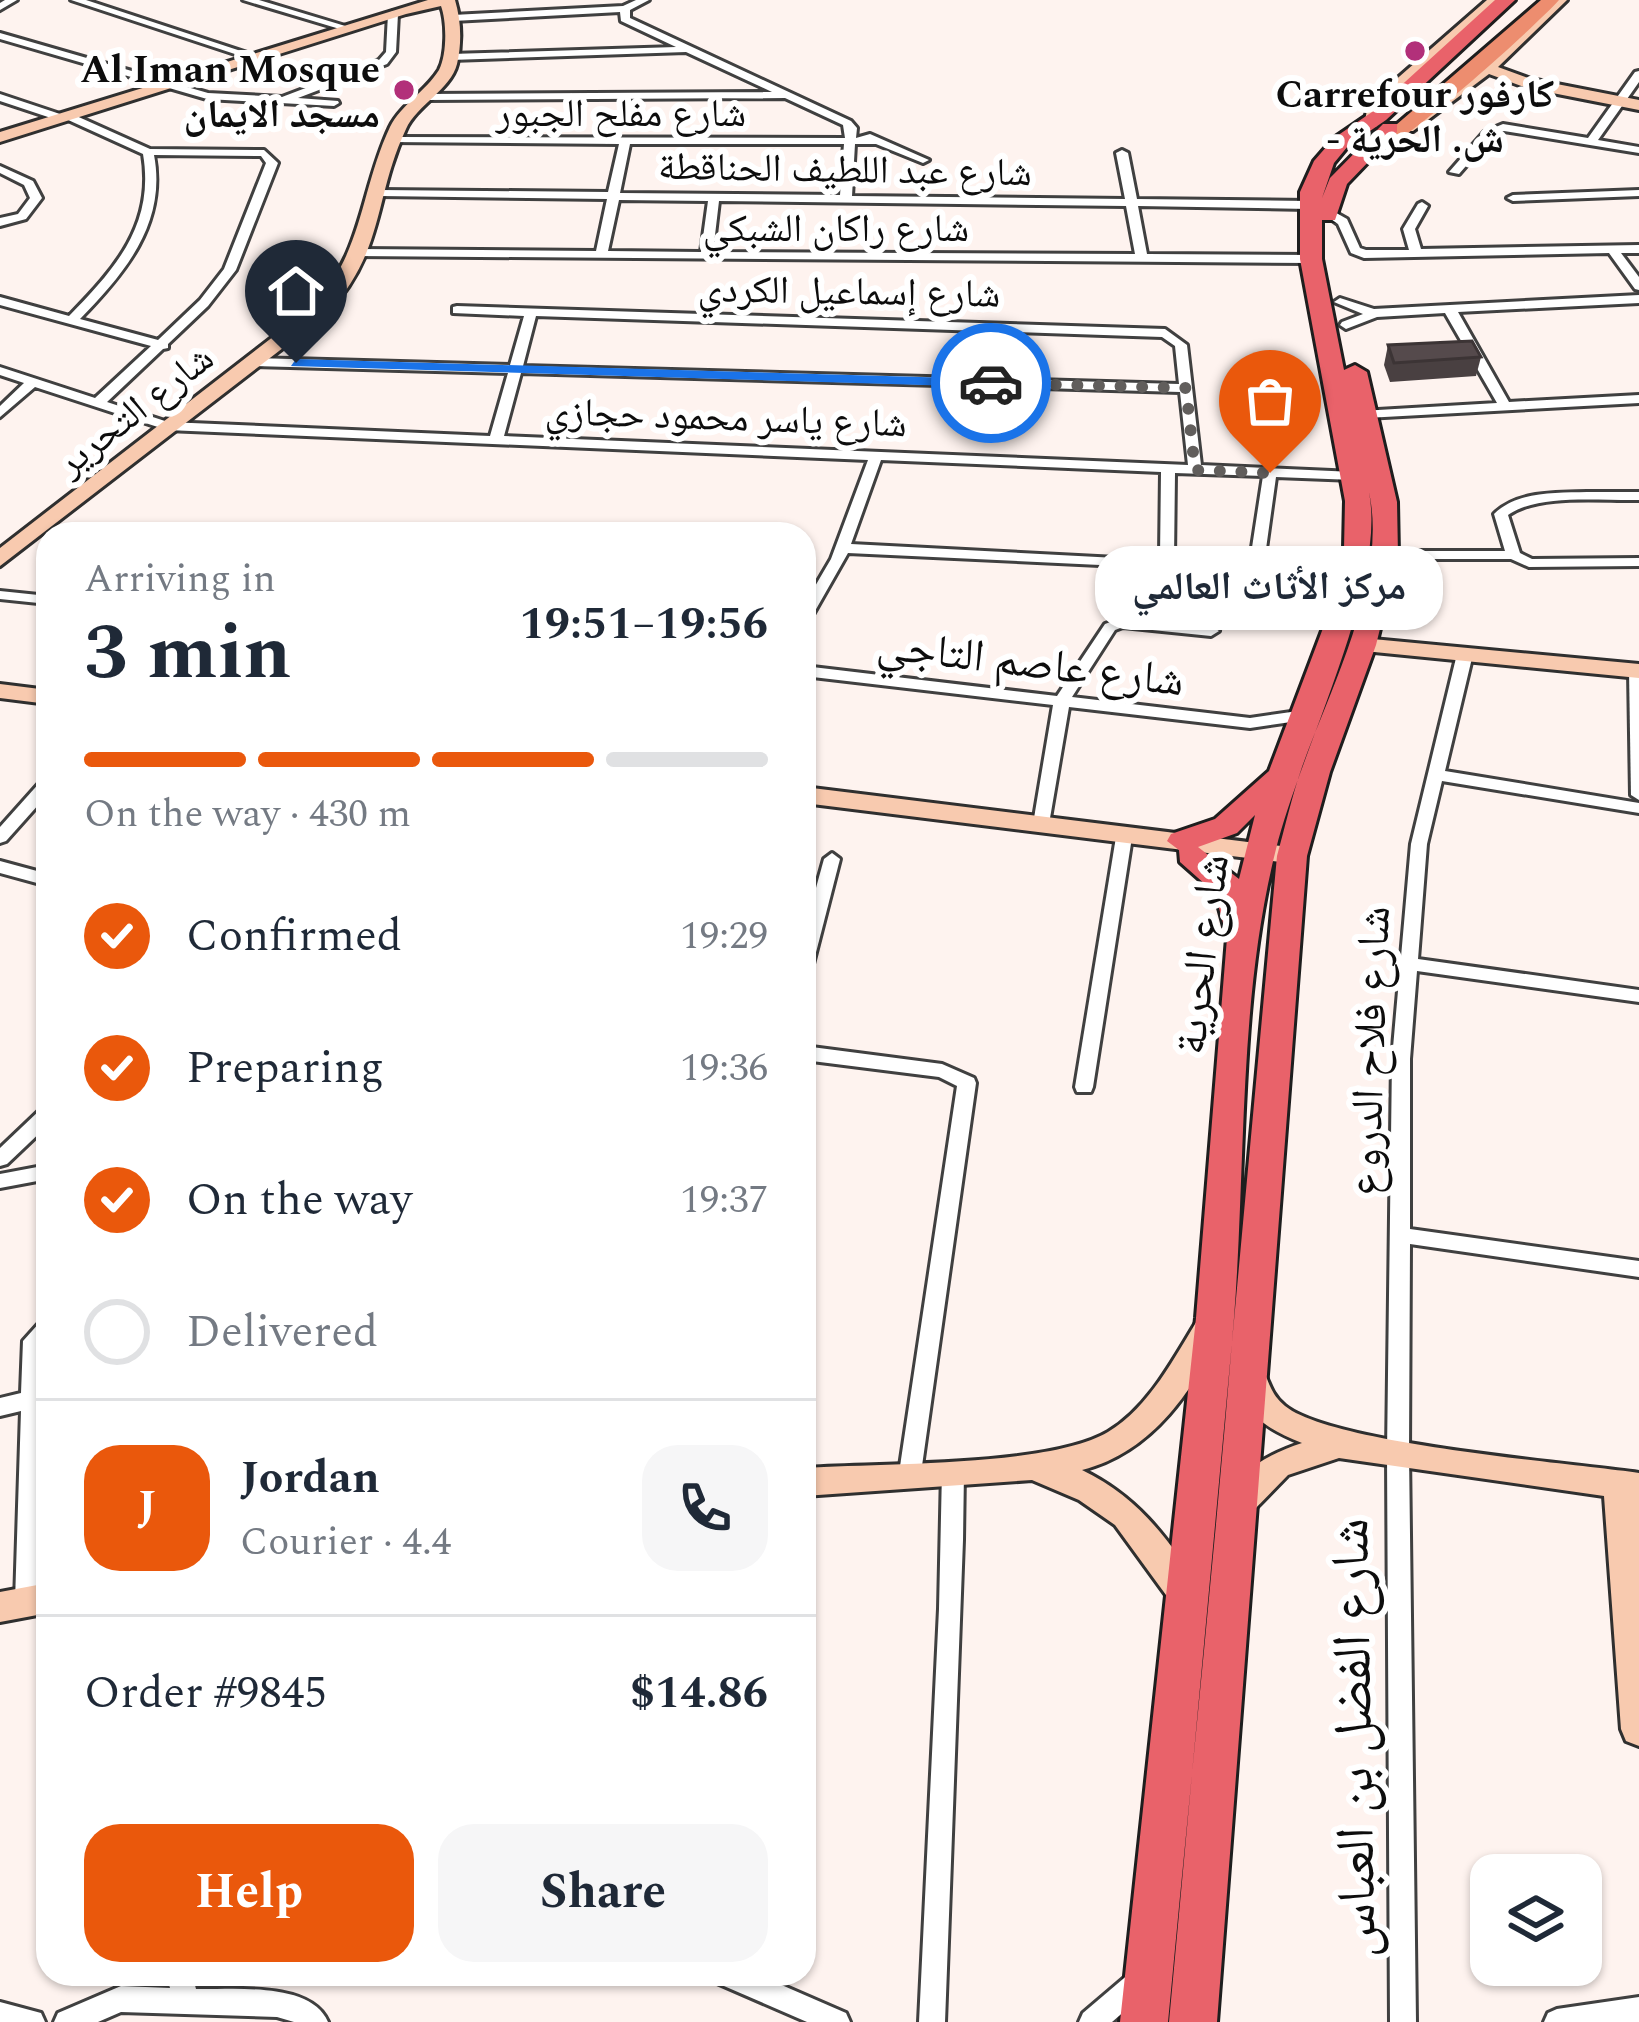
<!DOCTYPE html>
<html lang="en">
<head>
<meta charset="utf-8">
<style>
	:root { --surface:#fff; --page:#f6f6f7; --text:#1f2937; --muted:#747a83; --line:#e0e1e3; --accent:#ea580c }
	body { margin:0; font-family:Spectral,"Noto Naskh Arabic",serif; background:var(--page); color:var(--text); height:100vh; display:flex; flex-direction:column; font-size:45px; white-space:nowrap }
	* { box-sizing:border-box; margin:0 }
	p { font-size:39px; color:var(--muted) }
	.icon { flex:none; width:66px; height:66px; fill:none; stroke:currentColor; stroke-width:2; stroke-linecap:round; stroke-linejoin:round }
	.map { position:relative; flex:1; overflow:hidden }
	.details { position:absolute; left:36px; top:522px; width:780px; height:1464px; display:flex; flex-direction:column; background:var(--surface); border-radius:36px; box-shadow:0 3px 9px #0004 }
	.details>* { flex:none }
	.tools { position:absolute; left:1470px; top:1854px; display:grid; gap:24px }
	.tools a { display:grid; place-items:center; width:132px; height:132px; border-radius:24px; background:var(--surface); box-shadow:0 3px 9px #0004; font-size:60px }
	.pin { position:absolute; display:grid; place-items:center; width:102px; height:102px; color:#fff; margin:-123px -51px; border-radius:50% 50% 50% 0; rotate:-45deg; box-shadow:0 0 12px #0007 }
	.pin .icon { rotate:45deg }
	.courier { position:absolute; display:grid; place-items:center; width:120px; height:120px; margin:-60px; border:9px solid #1a73e8; border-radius:50%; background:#fff; color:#222; box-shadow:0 3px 15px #0007 }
	.bubble { position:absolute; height:84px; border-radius:36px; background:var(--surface); box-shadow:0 3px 9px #0004; font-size:39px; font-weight:700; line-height:84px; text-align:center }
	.headline em { font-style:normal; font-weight:700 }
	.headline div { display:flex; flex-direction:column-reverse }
	.headline { display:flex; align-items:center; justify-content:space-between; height:204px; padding:0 48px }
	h1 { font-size:78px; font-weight:700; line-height:90px }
	.bar { display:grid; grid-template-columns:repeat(4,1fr); gap:18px 12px; align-content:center; height:144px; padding:0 48px }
	.bar i { height:15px; border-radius:9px; background:var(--line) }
	.bar .current { background:var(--accent) }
	.bar p { grid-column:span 4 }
	.line { display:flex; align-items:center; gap:30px; padding:0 48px; border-top:3px solid var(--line) }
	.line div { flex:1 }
	.round { display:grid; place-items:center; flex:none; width:126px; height:126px; border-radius:36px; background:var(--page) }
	ol { padding:0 48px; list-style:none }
	li { display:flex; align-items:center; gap:36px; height:132px }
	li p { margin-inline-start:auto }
	li .icon { padding:12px; border-radius:50%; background:var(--accent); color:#fff; stroke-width:4 }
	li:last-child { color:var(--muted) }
	li i { width:66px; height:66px; border:6px solid var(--line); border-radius:50% }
	.primary-button { display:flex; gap:24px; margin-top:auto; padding:24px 48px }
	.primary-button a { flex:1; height:138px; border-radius:36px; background:var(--accent); color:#fff; font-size:48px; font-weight:700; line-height:138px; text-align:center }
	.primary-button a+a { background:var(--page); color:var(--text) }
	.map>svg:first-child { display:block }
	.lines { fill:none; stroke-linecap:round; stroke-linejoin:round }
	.street-casing { stroke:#404040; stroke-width:6 }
	.secondary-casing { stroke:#2f2f2f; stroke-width:6 }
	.primary-casing { stroke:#1e1e1e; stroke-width:6 }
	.highway-casing { stroke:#1e1e1e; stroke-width:6 }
	.street { fill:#fff; fill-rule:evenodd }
	.secondary { fill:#f8caaf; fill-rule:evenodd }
	.primary { fill:#ed8d6f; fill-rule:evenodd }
	.highway { fill:#e9626a; fill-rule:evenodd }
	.wall { fill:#494041 }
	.building { fill:#554a4c; stroke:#3c3435; stroke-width:3 }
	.route { fill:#1a73e8 }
	.done { stroke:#615e5c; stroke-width:12; stroke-dasharray:0 21.6 }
	.poi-dot { fill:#b2307a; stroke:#fff; stroke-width:4.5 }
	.labels { text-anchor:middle; stroke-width:12; stroke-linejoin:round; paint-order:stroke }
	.far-poi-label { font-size:39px; font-weight:bold; fill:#0d0d0d; stroke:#fff; text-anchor:end }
	.far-street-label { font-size:39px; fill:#0d0d0d; stroke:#fff }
	.street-label { font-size:45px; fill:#0d0d0d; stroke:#fff }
	.near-street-label { font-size:54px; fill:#0d0d0d; stroke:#fff }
</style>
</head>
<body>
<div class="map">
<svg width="1639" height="2022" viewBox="0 0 1639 2022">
	<rect width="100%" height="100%" fill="#fef3ef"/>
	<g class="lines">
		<g class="street-casing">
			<g id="street">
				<polygon points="5,0 17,0 0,10 0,3"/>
				<polygon points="71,0 86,0 259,57 250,59"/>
				<polygon points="243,0 259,0 352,28 343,30"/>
				<path d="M636 0H649L630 10V18L851 121 857 128 856 138 870 134 929 160 923 163 876 144H855L852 196 1125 199 1116 153 1122 150 1128 153 1137 199 1309 201 1315 205 1309 209 1138 206 1147 254 1311 255 1317 259 1311 263 356 256 354 253 360 249 596 251 607 199 380 196 374 193 380 190 608 192 619 144 389 142 387 140 393 137 845 138 843 125 785 98 426 100 421 97 426 94 772 92 686 52 451 60 446 57 451 54 676 47 621 21 620 12 453 21 448 18 453 15 623 6ZM630 144H844L840 195 620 193ZM619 200 708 201 701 252 608 251ZM719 201 1126 206 1135 254 713 252Z"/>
				<polygon points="393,11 398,14 396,52 387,64 298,98 338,101 339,103 334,106 207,99 0,39 0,33 208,93 282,97 379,60 386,52 388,14"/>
				<polygon points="1639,71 1639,82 1598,140 1639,147 1639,153 1504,131 1492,136 1459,174 1449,172 1484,132 1503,124 1588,138 1635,72"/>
				<path d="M0 94 63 115 72 114 150 149 264 150 278 163 236 270 208 306 168 344V348L163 349 107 402 168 422 490 436 508 373 254 366 248 362 254 358 510 365 524 316 453 313V307L457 306 1165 329 1187 345 1201 465 1354 472 1361 476 1354 480 1276 477 1260 592 1267 598 1342 611 1349 615 1342 619 1257 605 1245 593 1263 476 1175 473 1174 559 1163 568 848 553 811 618 804 622V605L831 559 868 460 167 430 35 387 0 417V406L24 383 0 375V367L95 398 151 346 0 305V297L69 316C116 268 155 224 143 154L66 119 57 120 0 101ZM154 155 261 156 266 163 224 269 200 300 158 340 80 319C125 273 167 223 154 155ZM536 316 1162 337 1175 346 1179 384 523 366ZM521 373 1180 392 1188 465 504 436ZM881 460 1161 472 1160 557 1155 560 851 544Z"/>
				<polygon points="0,166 33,181 42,198 26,219 0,226 0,218 18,214 30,198 24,185 0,173"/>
				<polygon points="1639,190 1639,196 1513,201 1507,198 1513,195"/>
				<polygon points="1422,202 1428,206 1415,229 1421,249 1639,245 1639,253 1621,253 1639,277 1639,290 1635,289 1609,253 1364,258 1351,253 1338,224 1321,212 1331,210 1347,219 1360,248 1366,250 1409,250 1403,229 1418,204"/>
				<polygon points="1639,295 1639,303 1458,312 1509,402 1639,395 1639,403 1366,418 1361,417 1361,411 1497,403 1445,313 1377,317 1346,329 1340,325 1342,322 1363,314 1334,302 1340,298 1374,309"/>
				<path d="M1587 492H1639V500C1602 501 1539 493 1508 515L1520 553 1532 559 1639 558V566L1529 567 1511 559H1385L1378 555 1385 551H1505L1494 514C1517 491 1555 493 1587 492Z"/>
				<polygon points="235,528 240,529 241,534 227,534"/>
				<polygon points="0,591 48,596 48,604 0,599"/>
				<polygon points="1121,618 1211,626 1219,631 1211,636 1123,627 1115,630 1072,697 1250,718 1305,710 1313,715 1305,720 1250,728 1069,707 1049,824 1041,829 1033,824 1053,705 804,676 804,666 1057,696 1105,624"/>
				<polygon points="1464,653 1472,658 1445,771 1639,803 1639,813 1442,781 1427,844 1418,959 1639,990 1639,1002 1417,971 1410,1059 1410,1229 1639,1261 1639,1277 1410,1244 1409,1453 1416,2022 1390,2022 1387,1453 1392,1059 1411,844 1456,658"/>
				<polygon points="1637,666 1639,667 1639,800 1631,795 1629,671"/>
				<polygon points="48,779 48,794 6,841 0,843 0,827 42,780"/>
				<polygon points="1124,831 1132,837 1093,1087 1091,1092 1077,1092 1075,1087 1116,837"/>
				<polygon points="832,853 840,859 813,964 804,970 804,931 824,859"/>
				<polygon points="0,861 48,874 48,886 0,873"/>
				<polygon points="804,1046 942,1064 974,1078 976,1083 921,1473 918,1480 910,1482 902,1480 899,1473 957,1086 939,1077 804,1060"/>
				<polygon points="48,1107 48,1125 7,1164 0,1166 0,1148 41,1109"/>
				<polygon points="48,1165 48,1179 0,1188 0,1174"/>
				<polygon points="48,1319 48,1340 43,1344 37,1602 34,1609 26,1612 18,1609 15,1602 21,1411 0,1416 0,1398 21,1393 23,1341 41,1321"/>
				<polygon points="953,1462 961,1464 964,1471 963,1540 945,2022 919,2022 939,1609 942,1471 945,1464"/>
				<polygon points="1139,1969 1148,1973 1152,1982 1148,1991 1112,2022 1079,2022 1083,2013 1130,1973"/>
				<path d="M166 1974H192L196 1989C232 1990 311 1981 328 2022H294L277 2017 121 2012 98 2022H54L58 2013 121 1986 170 1988Z"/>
				<polygon points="713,1974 756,1974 846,2013 850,2022 807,2022 717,1983"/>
				<polygon points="1639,1997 1639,2022 1544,2022 1548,2013 1557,2009"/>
				<polygon points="0,2002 41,2013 45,2022 0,2022"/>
			</g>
		</g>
		<g class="secondary-casing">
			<g id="secondary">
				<path d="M428 0H455C461 20 462 43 457 64 451 89 417 105 406 129 373 199 386 249 327 314L0 566V548L313 306C364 251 360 191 390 127 401 105 426 91 439 70 447 55 447 22 441 6L406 14 0 142V132Z"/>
				<polygon points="1487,0 1504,0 1382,109 1376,127 1364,127 1368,104"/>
				<polygon points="1550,0 1567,0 1498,67 1531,79 1639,100 1639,110 1527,88 1489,74 1413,131 1401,131 1401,123 1465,80"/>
				<polygon points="1362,638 1639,664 1639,678 1354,650 1354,640"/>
				<polygon points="0,684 48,690 48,704 0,698"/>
				<polygon points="804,787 1281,846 1294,854 1281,862 804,803"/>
				<path d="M1211 1312 1222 1316 1226 1325C1194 1388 1154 1452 1082 1470 1136 1496 1165 1535 1198 1584L1203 1595 1198 1606 1186 1610 1174 1606 1115 1525 1079 1500 1032 1480 804 1496V1468C878 1463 1049 1467 1108 1432 1150 1407 1175 1356 1200 1316Z"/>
				<path d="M1251 1363 1262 1367C1269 1382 1271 1395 1285 1406 1332 1444 1568 1463 1639 1473V1746L1626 1741 1621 1729 1604 1496 1339 1458 1288 1475 1250 1514 1238 1518 1226 1514 1222 1504C1237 1471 1269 1454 1302 1443 1265 1428 1246 1416 1235 1376L1240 1367Z"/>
				<polygon points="48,1583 48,1613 0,1622 0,1592"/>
			</g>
		</g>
		<g class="primary-casing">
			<path id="primary" d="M1541 0H1559C1534 28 1378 169 1351 166V158L1396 125Z"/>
		</g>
		<g class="highway-casing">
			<path id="highway" d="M1495 0H1515L1386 120 1348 146 1334 163 1322 198 1330 178 1383 124H1397V132L1347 184 1335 220H1322V259L1344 370 1355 365 1367 372 1397 502 1398 555 1376 645 1330 772 1307 856 1217 2022H1169L1277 856C1285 827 1292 796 1302 767 1331 687 1388 579 1369 492 1387 586 1300 751 1276 849 1238 1000 1246 1163 1234 1318 1215 1553 1190 1787 1168 2022H1120L1196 1318 1227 938 1215 893 1180 862 1179 850 1167 841 1171 834 1215 819 1269 771 1328 615 1344 549 1345 501 1300 259V192L1314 161 1334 138 1372 112ZM1255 815 1239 879 1198 847 1237 833Z"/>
		</g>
		<use href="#street" class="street"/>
		<use href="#secondary" class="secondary"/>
		<use href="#primary" class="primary"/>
		<use href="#highway" class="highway"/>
	</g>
	<polygon class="wall" points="1388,345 1481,357 1476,376 1390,382 1384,365"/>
	<polygon class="building" points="1472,341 1481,357 1394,363 1388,345"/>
	<polygon class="route" points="296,359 991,379 999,383 991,387 291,366"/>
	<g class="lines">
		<polyline class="done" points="991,383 1186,388 1195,470 1270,473"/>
	</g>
	<g class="poi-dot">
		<circle cx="1415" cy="51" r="12"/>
		<circle cx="404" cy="90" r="12"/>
	</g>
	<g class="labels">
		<g class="far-poi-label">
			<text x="380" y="82">Al Iman Mosque<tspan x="380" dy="45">مسجد الايمان</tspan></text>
			<text x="1415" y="107" text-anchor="middle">Carrefour كارفور<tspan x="1415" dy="45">- ش. الحرية</tspan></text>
		</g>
		<g class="far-street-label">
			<text x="621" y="126">شارع مفلح الجبور</text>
			<text transform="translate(845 168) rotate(1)" y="14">شارع عبد اللطيف الحناقطة</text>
			<text x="836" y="241">شارع راكان الشبكي</text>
			<text transform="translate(849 290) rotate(1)" y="14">شارع إسماعيل الكردي</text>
			<text transform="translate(134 409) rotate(-38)" y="14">شارع التحرير</text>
			<text transform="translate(726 416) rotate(2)" y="14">شارع ياسر محمود حجازي</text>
		</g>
		<g class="street-label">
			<text transform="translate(1031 661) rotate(7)" y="16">شارع عاصم التاجي</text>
			<text transform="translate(1200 954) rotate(-83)" y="16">شارع الحرية</text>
			<text transform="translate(1368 1051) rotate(-88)" y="16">شارع فلاح الدروع</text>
		</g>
		<g class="near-street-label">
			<text transform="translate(1352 1738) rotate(-91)" y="19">شارع الفضل بن العباس</text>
		</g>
	</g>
</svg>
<div class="tools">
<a><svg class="icon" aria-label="layers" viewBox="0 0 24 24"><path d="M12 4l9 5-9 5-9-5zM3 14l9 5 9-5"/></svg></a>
</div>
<div class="pin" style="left:1270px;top:473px;background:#ea580c"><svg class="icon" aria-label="bag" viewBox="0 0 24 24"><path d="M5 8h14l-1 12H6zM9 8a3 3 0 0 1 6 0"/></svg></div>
<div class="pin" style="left:296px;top:363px;background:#1f2937"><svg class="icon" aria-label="home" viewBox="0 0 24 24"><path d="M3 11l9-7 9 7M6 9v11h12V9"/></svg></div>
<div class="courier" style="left:991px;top:383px"><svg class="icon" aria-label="car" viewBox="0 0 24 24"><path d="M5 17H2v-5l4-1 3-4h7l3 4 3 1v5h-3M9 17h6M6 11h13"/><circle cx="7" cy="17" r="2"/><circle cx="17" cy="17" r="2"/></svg></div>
<div class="bubble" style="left:1095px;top:546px;width:348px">مركز الأثاث العالمي</div>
<section class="details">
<div class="headline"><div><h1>3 min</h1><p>Arriving in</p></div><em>19:51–19:56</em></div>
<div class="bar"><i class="current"></i><i class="current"></i><i class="current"></i><i></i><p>On the way · 430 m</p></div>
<ol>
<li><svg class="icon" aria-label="check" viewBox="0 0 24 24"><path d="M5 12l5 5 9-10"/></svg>Confirmed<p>19:29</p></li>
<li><svg class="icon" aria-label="check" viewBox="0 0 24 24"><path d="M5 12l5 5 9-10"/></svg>Preparing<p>19:36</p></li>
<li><svg class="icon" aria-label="check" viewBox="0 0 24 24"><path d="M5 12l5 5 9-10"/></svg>On the way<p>19:37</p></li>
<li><i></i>Delivered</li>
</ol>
<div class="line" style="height:216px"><b class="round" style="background:var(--accent);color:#fff">J</b><div><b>Jordan</b><p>Courier · 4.4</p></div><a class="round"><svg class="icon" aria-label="phone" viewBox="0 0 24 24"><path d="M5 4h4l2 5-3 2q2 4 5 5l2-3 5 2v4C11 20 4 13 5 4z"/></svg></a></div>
<div class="line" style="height:156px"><div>Order #9845</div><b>$14.86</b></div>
<div class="primary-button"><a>Help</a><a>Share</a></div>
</section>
</div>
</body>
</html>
